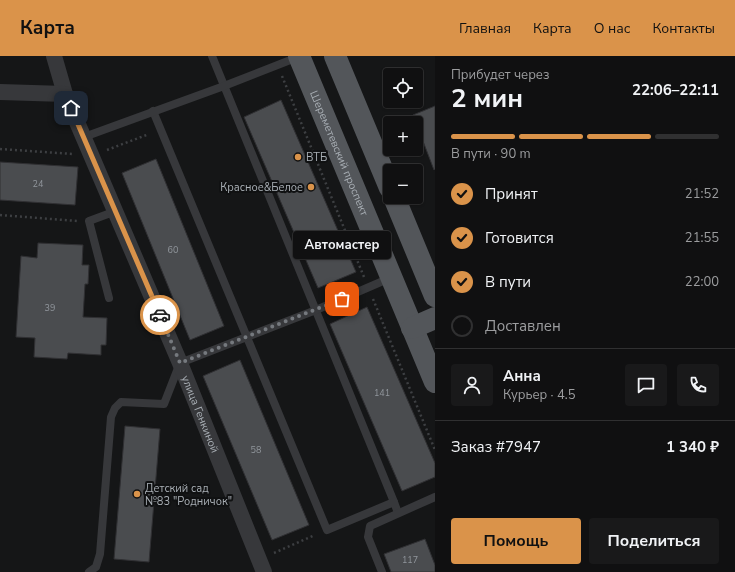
<!DOCTYPE html>
<html lang="ru">
<head>
<meta charset="utf-8">
<style>
	:root { --surface:#101011; --page:#19191a; --text:#f1f3f6; --muted:#9c9d9f; --line:#303031; --accent:#da934a }
	body { margin:0; font-family:"Nunito Sans",sans-serif; background:var(--page); color:var(--text); height:100vh; display:flex; flex-direction:column; font-size:15px; white-space:nowrap }
	* { box-sizing:border-box; margin:0 }
	p { font-size:13px; color:var(--muted) }
	.icon { flex:none; width:22px; height:22px; fill:none; stroke:currentColor; stroke-width:2; stroke-linecap:round; stroke-linejoin:round }
	.map { position:relative; flex:1; overflow:hidden }
	.details { display:flex; flex-direction:column; background:var(--surface); width:300px }
	.details>* { flex:none }
	.controls { position:absolute; left:383px; top:12px; display:grid; gap:8px }
	.controls a { display:grid; place-items:center; width:40px; height:40px; border-radius:4px; background:var(--surface); box-shadow:0 1px 3px #0004,0 0 0 1px var(--line); font-size:20px }
	.pin { position:absolute; display:grid; place-items:center; width:34px; height:34px; color:#fff; margin:-17px; border-radius:8px; box-shadow:0 2px 6px #0006 }
	.courier { position:absolute; display:grid; place-items:center; width:40px; height:40px; margin:-20px; border:3px solid #da934a; border-radius:50%; background:#fff; color:#222; box-shadow:0 1px 5px #0007 }
	.bubble { position:absolute; height:28px; border-radius:4px; background:var(--surface); box-shadow:0 1px 3px #0004,0 0 0 1px var(--line); font-size:13px; font-weight:700; line-height:28px; text-align:center }
	.overview em { font-style:normal; font-weight:700 }
	.overview div { display:flex; flex-direction:column-reverse }
	.overview { display:flex; align-items:center; justify-content:space-between; height:68px; padding:0 16px }
	h1 { font-size:26px; font-weight:700; line-height:30px }
	.bar { display:grid; grid-template-columns:repeat(4,1fr); gap:6px 4px; align-content:center; height:48px; padding:0 16px }
	.bar i { height:5px; border-radius:3px; background:var(--line) }
	.bar .current { background:var(--accent) }
	.bar p { grid-column:span 4 }
	.line { display:flex; align-items:center; gap:10px; padding:0 16px; border-top:1px solid var(--line) }
	.line div { flex:1 }
	.round { display:grid; place-items:center; flex:none; width:42px; height:42px; border-radius:4px; background:var(--page) }
	ol { padding:0 16px; list-style:none }
	li { display:flex; align-items:center; gap:12px; height:44px }
	li p { margin-inline-start:auto }
	li .icon { padding:4px; border-radius:50%; background:var(--accent); color:#111; stroke-width:4 }
	li:last-child { color:var(--muted) }
	li i { width:22px; height:22px; border:2px solid var(--line); border-radius:50% }
	.action { display:flex; gap:8px; margin-top:auto; padding:8px 16px }
	.action a { flex:1; height:46px; border-radius:4px; background:var(--accent); color:#111; font-size:16px; font-weight:700; line-height:46px; text-align:center }
	.action a+a { background:var(--page); color:var(--text) }
	header { display:flex; align-items:center; gap:24px; box-sizing:border-box; height:56px; padding:0 20px; background:var(--accent); color:#111 }
	header strong { font-size:19px }
	nav { display:flex; gap:22px; margin-inline-start:auto; font-size:14px }
	main { display:flex; flex:1; min-height:0 }
	.map>svg:first-child { display:block }
	.building { fill:#4a4c4f; stroke:#303033 }
	.lines { fill:none; stroke-linecap:round; stroke-linejoin:round }
	.path { stroke:#3d3f42; stroke-width:2.5; stroke-dasharray:2 3; stroke-linecap:butt }
	.lane { stroke:#37383b; stroke-width:8 }
	.street { stroke:#37383b; stroke-width:16 }
	.primary { stroke:#53565a; stroke-width:22 }
	.done { stroke:#75797e; stroke-width:4; stroke-dasharray:0 7.2 }
	.route { stroke:#da934a; stroke-width:5 }
	.poi-dot { fill:#da934a; stroke:#101112; stroke-width:1.5 }
	.labels { text-anchor:middle; stroke-width:4; stroke-linejoin:round; paint-order:stroke }
	.number-label { font-size:9px; fill:#91969c }
	.street-label { font-size:11px; fill:#a9afb5; stroke:#101112 }
	.poi-label { font-size:11px; fill:#a9afb5; stroke:#101112; text-anchor:start }
</style>
</head>
<body>
<header>
<strong>Карта</strong>
<nav><a>Главная</a><a>Карта</a><a>О нас</a><a>Контакты</a></nav>
</header>
<main>
<div class="map">
<svg width="435" height="516" viewBox="0 0 435 516">
	<rect width="100%" height="100%" fill="#151617"/>
	<g class="building">
		<polygon points="281,44 356,216 318,232 244,61"/>
		<polygon points="435,50 435,113 434,114 413,59"/>
		<polygon points="156,103 224,270 190,284 122,117"/>
		<polygon points="0,106 78,111 75,149 0,144"/>
		<polygon points="38,187 83,189 82,209 89,209 88,228 85,228 83,261 107,262 106,289 101,289 101,299 68,297 67,303 34,301 35,282 16,281 21,200 37,202"/>
		<polygon points="367,251 435,407 435,421 402,435 330,268"/>
		<polygon points="240,304 309,469 272,484 203,320"/>
		<polygon points="125,370 160,373 149,506 114,503"/>
		<polygon points="425,483 435,509 435,516 391,516 384,498"/>
	</g>
	<g class="lines">
		<g class="path">
			<polyline points="282,20 364,221"/>
			<polyline points="0,93 73,98"/>
			<polyline points="107,94 149,78"/>
			<polyline points="0,159 77,165"/>
			<polyline points="373,243 435,394"/>
			<polyline points="274,497 315,479"/>
		</g>
		<g class="lane">
			<polyline points="212,0 394,446"/>
			<polyline points="153,55 327,474 394,446 398,457"/>
			<polyline points="84,81 224,30 298,1"/>
			<polyline points="109,242 89,165 116,155"/>
			<polyline points="89,516 96,511 100,498 111,361 115,352 121,346 164,348 180,307 316,254 390,222"/>
			<polyline points="382,516 368,481 370,470 435,441"/>
		</g>
		<g class="street">
			<path id="s1" d="M54 0 65 38 180 307 264 516"/>
			<polyline points="0,36 65,38"/>
		</g>
		<g class="primary">
			<path id="s2" d="M299 0 435 326"/>
			<polyline points="335,0 390,132"/>
			<polyline points="394,141 435,240"/>
			<polyline points="412,272 435,262"/>
		</g>
	</g>
	<g class="lines">
		<polyline class="done" points="160,259 180,307 342,243"/>
		<polyline class="route" points="71,52 160,259"/>
	</g>
	<g class="poi-dot">
		<circle cx="298" cy="101" r="4"/>
		<circle cx="311" cy="131" r="4"/>
		<circle cx="137" cy="438" r="4"/>
	</g>
	<g class="labels">
		<g class="number-label">
			<text x="38" y="131">24</text>
			<text x="173" y="197">60</text>
			<text x="50" y="255">39</text>
			<text x="382" y="340">141</text>
			<text x="256" y="397">58</text>
			<text x="410" y="507">117</text>
		</g>
		<g class="street-label">
			<text dy="4" stroke="none"><textPath href="#s2" startOffset="105">Шереметевский проспект</textPath></text>
			<text dy="4" stroke="none"><textPath href="#s1" startOffset="387">улица Генкиной</textPath></text>
		</g>
		<g class="poi-label">
			<text x="306" y="105">ВТБ</text>
			<text x="303" y="135" text-anchor="end">Красное&amp;Белое</text>
			<text x="145" y="436">Детский сад<tspan x="145" dy="13">№83 "Родничок"</tspan></text>
		</g>
	</g>
</svg>
<div class="controls">
<a><svg class="icon" aria-label="locate" viewBox="0 0 24 24"><circle cx="12" cy="12" r="6"/><path d="M12 2v4M12 18v4M2 12h4M18 12h4"/></svg></a>
<a>+</a>
<a>−</a>
</div>
<div class="pin" style="left:342px;top:243px;background:#ea580c"><svg class="icon" aria-label="bag" viewBox="0 0 24 24"><path d="M5 8h14l-1 12H6zM9 8a3 3 0 0 1 6 0"/></svg></div>
<div class="pin" style="left:71px;top:52px;background:#1f2937"><svg class="icon" aria-label="home" viewBox="0 0 24 24"><path d="M3 11l9-7 9 7M6 9v11h12V9"/></svg></div>
<div class="courier" style="left:160px;top:259px"><svg class="icon" aria-label="car" viewBox="0 0 24 24"><path d="M5 17H2v-5l4-1 3-4h7l3 4 3 1v5h-3M9 17h6M6 11h13"/><circle cx="7" cy="17" r="2"/><circle cx="17" cy="17" r="2"/></svg></div>
<div class="bubble" style="left:293px;top:175px;width:98px">Автомастер</div>
</div>
<section class="details">
<div class="overview"><div><h1>2 мин</h1><p>Прибудет через</p></div><em>22:06–22:11</em></div>
<div class="bar"><i class="current"></i><i class="current"></i><i class="current"></i><i></i><p>В пути · 90 m</p></div>
<ol>
<li><svg class="icon" aria-label="check" viewBox="0 0 24 24"><path d="M5 12l5 5 9-10"/></svg>Принят<p>21:52</p></li>
<li><svg class="icon" aria-label="check" viewBox="0 0 24 24"><path d="M5 12l5 5 9-10"/></svg>Готовится<p>21:55</p></li>
<li><svg class="icon" aria-label="check" viewBox="0 0 24 24"><path d="M5 12l5 5 9-10"/></svg>В пути<p>22:00</p></li>
<li><i></i>Доставлен</li>
</ol>
<div class="line" style="height:72px"><a class="round"><svg class="icon" aria-label="person" viewBox="0 0 24 24"><circle cx="12" cy="8" r="4"/><path d="M4 21q1-7 8-7t8 7"/></svg></a><div><b>Анна</b><p>Курьер · 4.5</p></div><a class="round"><svg class="icon" aria-label="chat" viewBox="0 0 24 24"><path d="M4 5h16v11H9l-5 4z"/></svg></a><a class="round"><svg class="icon" aria-label="phone" viewBox="0 0 24 24"><path d="M5 4h4l2 5-3 2q2 4 5 5l2-3 5 2v4C11 20 4 13 5 4z"/></svg></a></div>
<div class="line" style="height:52px"><div>Заказ #7947</div><b>1 340 ₽</b></div>
<div class="action"><a>Помощь</a><a>Поделиться</a></div>
</section>
</main>
</body>
</html>
